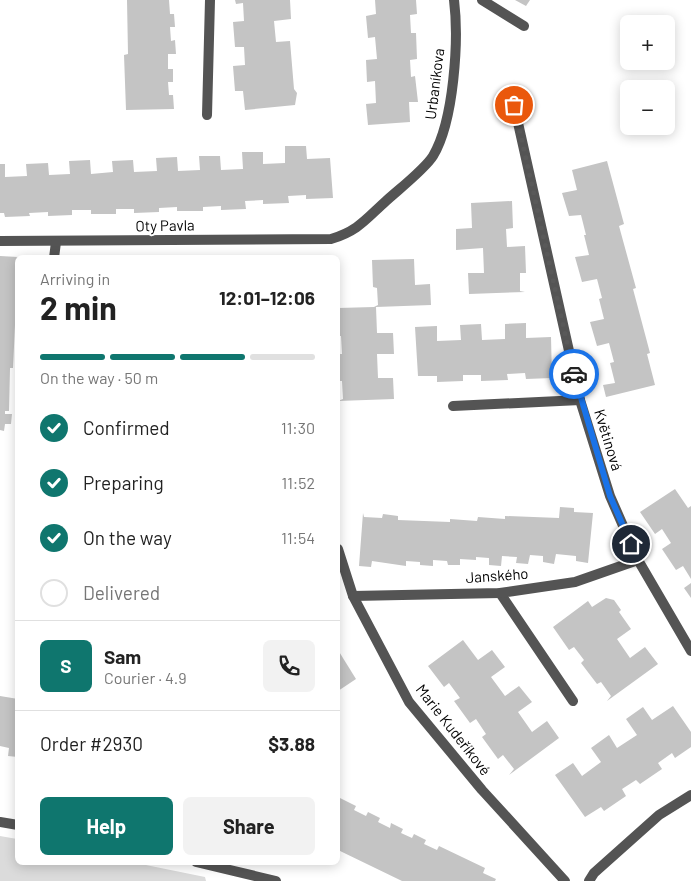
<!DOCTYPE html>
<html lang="en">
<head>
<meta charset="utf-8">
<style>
	:root { --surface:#fff; --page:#f2f2f2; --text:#222; --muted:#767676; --line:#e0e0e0; --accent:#0f766e }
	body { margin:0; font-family:Barlow,sans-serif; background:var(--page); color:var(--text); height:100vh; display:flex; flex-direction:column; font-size:19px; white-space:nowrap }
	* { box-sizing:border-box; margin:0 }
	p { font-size:16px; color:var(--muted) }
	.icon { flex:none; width:28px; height:28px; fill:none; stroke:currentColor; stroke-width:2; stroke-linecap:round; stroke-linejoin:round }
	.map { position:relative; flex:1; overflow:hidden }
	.panel { position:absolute; left:15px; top:255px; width:325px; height:610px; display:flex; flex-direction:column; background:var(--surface); border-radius:8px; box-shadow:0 2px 12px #0003 }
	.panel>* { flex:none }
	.fabs { position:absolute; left:620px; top:15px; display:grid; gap:10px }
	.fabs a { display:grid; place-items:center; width:55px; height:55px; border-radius:8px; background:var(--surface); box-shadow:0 2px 12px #0003; font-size:25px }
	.pin { position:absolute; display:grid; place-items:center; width:42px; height:42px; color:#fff; margin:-21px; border:2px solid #fff; border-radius:50%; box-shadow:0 1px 5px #0007 }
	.courier { position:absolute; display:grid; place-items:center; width:50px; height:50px; margin:-25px; border:4px solid #1a73e8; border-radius:50%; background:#fff; color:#222; box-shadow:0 1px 6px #0007 }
	.overview em { font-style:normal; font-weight:700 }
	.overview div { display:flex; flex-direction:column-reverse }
	.overview { display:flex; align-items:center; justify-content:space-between; height:85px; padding:0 25px }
	h1 { font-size:32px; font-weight:700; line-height:38px }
	.bar { display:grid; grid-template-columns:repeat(4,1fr); gap:8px 5px; align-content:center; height:60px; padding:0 25px }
	.bar i { height:6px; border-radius:4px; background:var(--line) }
	.bar .active { background:var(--accent) }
	.bar p { grid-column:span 4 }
	.line { display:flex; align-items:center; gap:12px; padding:0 25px; border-top:1px solid var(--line) }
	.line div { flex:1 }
	.round { display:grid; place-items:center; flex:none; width:52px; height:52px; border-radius:8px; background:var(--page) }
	ol { padding:0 25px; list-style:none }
	li { display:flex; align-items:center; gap:15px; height:55px }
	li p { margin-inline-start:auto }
	li .icon { padding:5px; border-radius:50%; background:var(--accent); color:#fff; stroke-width:4 }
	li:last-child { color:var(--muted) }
	li i { width:28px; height:28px; border:2px solid var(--line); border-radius:50% }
	.action { display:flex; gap:10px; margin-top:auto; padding:10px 25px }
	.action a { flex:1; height:58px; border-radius:8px; background:var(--accent); color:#fff; font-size:20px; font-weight:700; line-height:58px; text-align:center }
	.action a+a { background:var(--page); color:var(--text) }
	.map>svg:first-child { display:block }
	.green { fill:#dbdbdb }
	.building { fill:#c4c4c4 }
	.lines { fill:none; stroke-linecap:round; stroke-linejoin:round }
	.street { stroke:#545454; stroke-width:10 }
	.done { stroke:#595959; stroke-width:5; stroke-dasharray:0 9 }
	.route { stroke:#1a73e8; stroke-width:6 }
	.labels { text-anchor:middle; stroke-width:4; stroke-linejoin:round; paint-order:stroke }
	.street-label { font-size:15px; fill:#000; stroke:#fff }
</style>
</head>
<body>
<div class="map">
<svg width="691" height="881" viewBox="0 0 691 881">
	<rect width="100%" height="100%" fill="#fff"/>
	<polygon class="green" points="0,836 17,839 18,862 136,863 205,877 206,881 0,881"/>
	<g class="building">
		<polygon points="127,0 169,0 170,14 174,14 175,27 170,27 171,41 175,40 176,54 168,54 168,69 173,69 173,82 168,82 169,95 173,95 174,109 126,110 124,55 128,54"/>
		<polygon points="235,0 290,0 291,19 274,21 276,42 290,41 294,89 297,93 295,105 245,110 243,91 235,91 233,66 245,65 244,47 235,47 233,22 244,21 243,3 236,4"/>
		<polygon points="375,0 416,0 417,14 410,15 411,33 416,33 417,59 410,60 411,77 415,76 418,102 409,102 410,122 368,125 366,104 376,103 375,81 367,82 366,60 377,59 375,37 368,38 366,16 376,14"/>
		<polygon points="515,0 530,0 526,6"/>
		<polygon points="285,146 306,146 307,159 330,158 333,198 306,199 306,195 288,196 289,203 263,204 263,200 245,201 246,209 221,210 221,206 203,207 203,211 177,211 177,207 159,208 159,212 134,213 134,209 116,209 116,214 91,214 91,210 72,210 72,215 48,216 48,212 29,213 30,216 5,217 4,213 0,213 0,164 5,164 5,177 27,176 26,164 48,163 49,175 70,174 69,161 90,160 91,174 113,172 112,161 133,160 134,172 157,171 156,158 177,157 178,171 200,170 199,156 220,156 221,170 243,169 242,152 263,152 263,164 285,163"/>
		<polygon points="607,161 624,224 619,226 636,288 633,289 650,353 647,354 655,385 606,397 603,385 615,383 610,363 614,362 609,343 597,346 590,322 604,319 599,299 602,298 597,279 582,282 575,257 589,255 584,235 586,235 581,215 569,216 562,193 577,190 572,170"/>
		<polygon points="512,201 513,228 506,229 507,247 525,246 526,273 520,273 520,291 525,292 469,294 468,273 484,273 483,248 456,250 456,229 472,228 471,203"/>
		<polygon points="0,256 18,257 18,325 15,325 13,368 10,368 9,411 5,411 5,414 12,414 11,424 5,424 4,431 0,430"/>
		<polygon points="414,259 415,285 430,284 431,305 376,307 377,333 393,333 394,354 377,354 378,378 393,378 394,399 338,401 343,399 342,381 338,381 338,354 342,354 341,336 338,336 338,308 374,307 378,305 377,288 373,287 372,260"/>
		<polygon points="526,323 526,338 551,337 552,378 526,379 525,373 507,374 508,380 481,381 481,375 463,375 463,381 437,382 437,376 418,376 415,327 437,326 437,341 461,340 460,325 481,324 482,340 505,339 505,324"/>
		<polygon points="675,489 688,508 691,506 691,579 683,566 676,570 662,549 671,543 662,529 655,534 640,512"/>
		<polygon points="560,507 574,508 574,512 593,513 588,563 576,561 576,556 556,554 554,564 543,562 543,556 530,555 528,564 516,563 517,557 502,556 501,566 489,565 489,558 476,557 476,560 460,559 460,565 448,565 447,561 433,560 433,566 420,565 420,562 406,561 406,566 372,561 371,567 359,566 363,513 364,517 382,518 383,514 398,516 398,520 450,522 450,519 477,521 478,517 505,519 505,516 559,518"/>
		<polygon points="691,583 691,598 684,588"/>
		<polygon points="606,598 614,600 621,610 619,612 631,629 617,639 630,658 645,647 658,664 607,701 611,696 601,682 597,684 581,663 584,660 574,647 569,650 553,627 588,601 592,607"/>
		<polygon points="463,640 478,660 492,650 505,667 491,677 505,696 519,686 532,702 518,712 532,732 547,721 559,738 509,775 514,769 503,755 498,759 482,737 486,734 476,719 470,723 454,701 460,698 449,683 444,687 428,666"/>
		<polygon points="338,650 356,679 338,691"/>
		<polygon points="0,696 18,699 18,757 8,756 9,748 0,746"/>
		<polygon points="673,706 691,732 691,747 675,758 672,753 658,763 662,769 640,784 636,780 622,789 626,796 604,811 601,807 585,817 555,775 573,763 582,776 601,762 591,748 609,735 617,748 637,735 626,719 643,707 652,720"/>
		<polygon points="338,797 356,806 354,810 366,816 368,812 380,818 378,822 390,828 391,823 403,829 401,833 412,838 414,834 426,840 424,844 437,850 439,846 485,868 483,873 496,879 495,881 402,881 338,850"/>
	</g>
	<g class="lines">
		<g class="street">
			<polyline points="482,0 524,26"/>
			<polyline points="514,105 580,400 610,496 638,560 691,651"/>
			<polyline points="207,115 210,0"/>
			<path d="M0 241 331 239C358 231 366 219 386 201 398 190 425 169 433 156 454 121 459 40 454 0"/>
			<polyline points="54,258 56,242"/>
			<polyline points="453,406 580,400"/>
			<polyline points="338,549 353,596 409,702 482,790 565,881"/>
			<polyline points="500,593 573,701"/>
			<polyline points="353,596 500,593 575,582 638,560"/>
			<polyline points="0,822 18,825"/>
			<polyline points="196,862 276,881"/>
			<polyline points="589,881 594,873 659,815 691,795"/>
		</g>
	</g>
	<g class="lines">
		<polyline class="done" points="514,105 574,374"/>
		<polyline class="route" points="574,374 610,496 631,544"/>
	</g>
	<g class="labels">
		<g class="street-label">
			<text transform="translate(435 84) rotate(-83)" y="5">Urbaníkova</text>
			<text transform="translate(165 226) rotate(-1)" y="5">Oty Pavla</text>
			<text transform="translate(608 440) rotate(73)" y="5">Květinová</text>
			<text transform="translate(497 576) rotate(-4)" y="5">Janského</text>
			<text transform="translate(453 730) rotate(52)" y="5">Marie Kudeříkové</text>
		</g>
	</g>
</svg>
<div class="fabs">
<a>+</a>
<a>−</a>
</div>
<div class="pin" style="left:514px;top:105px;background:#ea580c"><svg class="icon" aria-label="bag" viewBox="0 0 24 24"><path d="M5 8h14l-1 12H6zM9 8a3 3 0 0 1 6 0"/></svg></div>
<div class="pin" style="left:631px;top:544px;background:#1f2937"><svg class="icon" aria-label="home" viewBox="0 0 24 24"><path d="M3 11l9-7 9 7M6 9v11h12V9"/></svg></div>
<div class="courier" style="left:574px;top:374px"><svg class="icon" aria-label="car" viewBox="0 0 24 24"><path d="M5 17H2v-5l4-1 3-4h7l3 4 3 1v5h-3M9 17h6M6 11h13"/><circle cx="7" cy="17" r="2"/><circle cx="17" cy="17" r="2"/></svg></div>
<section class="panel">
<div class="overview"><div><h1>2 min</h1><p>Arriving in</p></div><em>12:01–12:06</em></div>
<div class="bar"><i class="active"></i><i class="active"></i><i class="active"></i><i></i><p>On the way · 50 m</p></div>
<ol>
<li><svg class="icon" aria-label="check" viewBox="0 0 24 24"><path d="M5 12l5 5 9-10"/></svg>Confirmed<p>11:30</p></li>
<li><svg class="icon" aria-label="check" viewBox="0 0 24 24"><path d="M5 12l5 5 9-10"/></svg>Preparing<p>11:52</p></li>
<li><svg class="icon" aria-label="check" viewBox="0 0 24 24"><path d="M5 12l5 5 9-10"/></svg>On the way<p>11:54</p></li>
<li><i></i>Delivered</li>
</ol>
<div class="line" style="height:90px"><b class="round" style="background:var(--accent);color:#fff">S</b><div><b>Sam</b><p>Courier · 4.9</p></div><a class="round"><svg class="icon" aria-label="phone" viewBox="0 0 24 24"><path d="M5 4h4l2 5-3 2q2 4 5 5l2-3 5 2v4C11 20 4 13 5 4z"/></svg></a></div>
<div class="line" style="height:65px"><div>Order #2930</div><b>$3.88</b></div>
<div class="action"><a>Help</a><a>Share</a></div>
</section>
</div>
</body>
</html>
